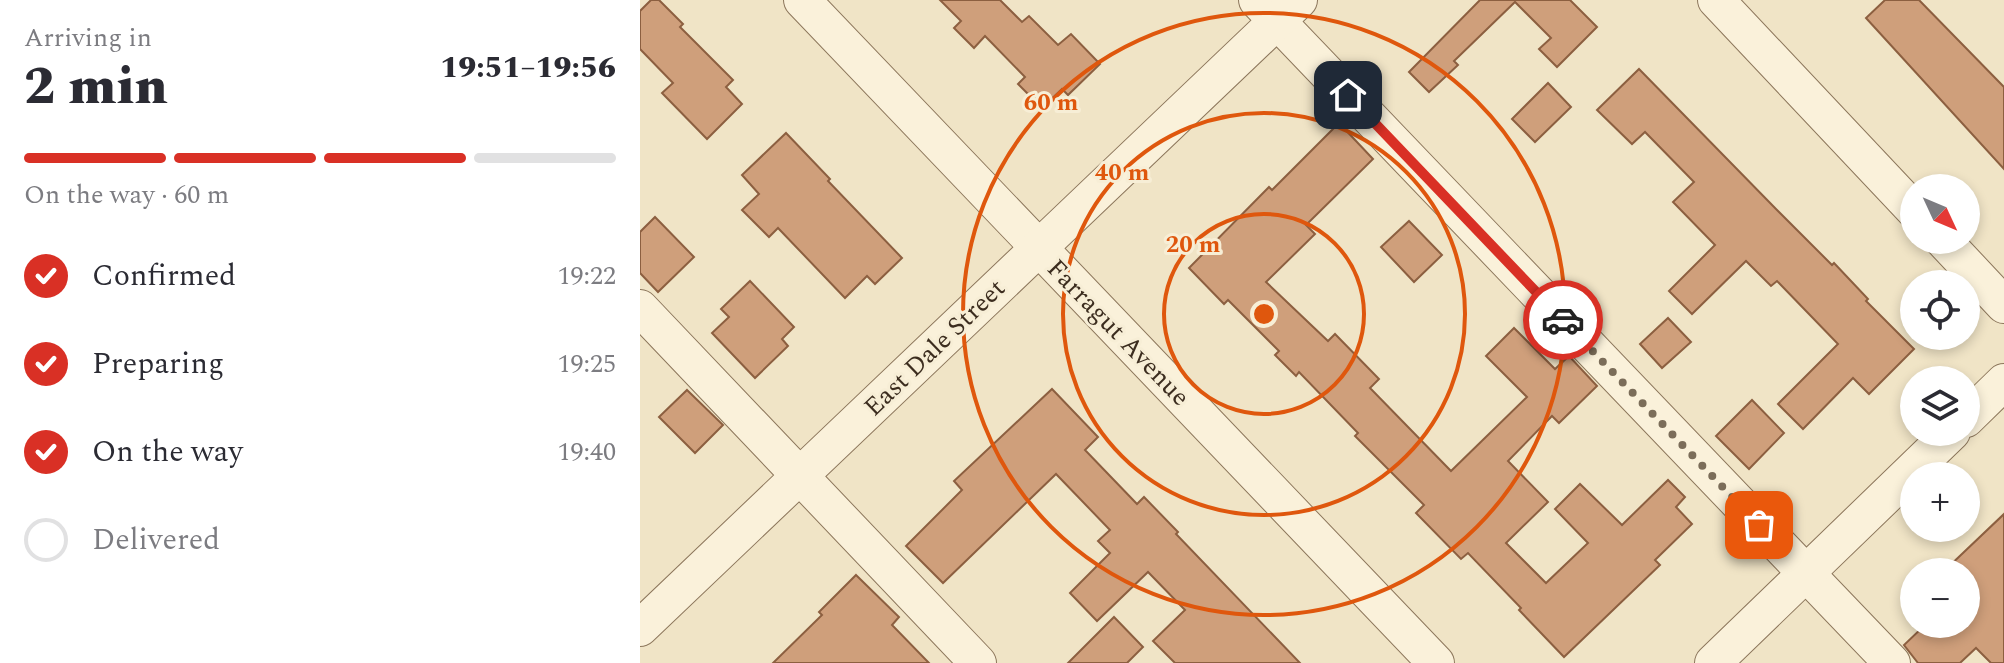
<!DOCTYPE html>
<html lang="en">
<head>
<meta charset="utf-8">
<style>
	:root { --surface:#fff; --page:#f2f2f3; --text:#2b2b33; --muted:#7c7c81; --line:#e1e1e2; --accent:#d93025 }
	body { margin:0; font-family:Spectral,serif; background:var(--page); color:var(--text); height:100vh; display:flex; flex-direction:column; font-size:30px; white-space:nowrap }
	* { box-sizing:border-box; margin:0 }
	p { font-size:26px; color:var(--muted) }
	.icon { flex:none; width:44px; height:44px; fill:none; stroke:currentColor; stroke-width:2; stroke-linecap:round; stroke-linejoin:round }
	.map { position:relative; flex:1; overflow:hidden }
	.drawer { display:flex; flex-direction:column; background:var(--surface); width:640px }
	.drawer>* { flex:none }
	.needle { width:52px; rotate:134deg }
	.buttons { position:absolute; left:1260px; top:174px; display:grid; gap:16px }
	.buttons a { display:grid; place-items:center; width:80px; height:80px; border-radius:50%; background:var(--surface); box-shadow:0 4px 12px #0003; font-size:40px }
	.pin { position:absolute; display:grid; place-items:center; width:68px; height:68px; color:#fff; margin:-34px; border-radius:16px; box-shadow:0 4px 12px #0006 }
	.courier { position:absolute; display:grid; place-items:center; width:80px; height:80px; margin:-40px; border:6px solid #d93025; border-radius:50%; background:#fff; color:#222; box-shadow:0 2px 10px #0007 }
	.head em { font-style:normal; font-weight:800 }
	.head div { display:flex; flex-direction:column-reverse }
	.head { display:flex; align-items:center; justify-content:space-between; height:136px; padding:0 24px }
	h1 { font-size:52px; font-weight:800; line-height:60px }
	.bar { display:grid; grid-template-columns:repeat(4,1fr); gap:12px 8px; align-content:center; height:96px; padding:0 24px }
	.bar i { height:10px; border-radius:6px; background:var(--line) }
	.bar .on { background:var(--accent) }
	.bar p { grid-column:span 4 }
	ol { padding:0 24px; list-style:none }
	li { display:flex; align-items:center; gap:24px; height:88px }
	li p { margin-inline-start:auto }
	li .icon { padding:8px; border-radius:50%; background:var(--accent); color:#fff; stroke-width:4 }
	li:last-child { color:var(--muted) }
	li i { width:44px; height:44px; border:4px solid var(--line); border-radius:50% }
	main { display:flex; flex:1; min-height:0 }
	.map>svg:first-child { display:block }
	.building { fill:#cf9f7b; stroke:#8c5f40; stroke-width:2 }
	.lines { fill:none; stroke-linecap:round; stroke-linejoin:round }
	.minor-casing { stroke:#8c765b; stroke-width:38 }
	.minor { stroke:#faf1da; stroke-width:36 }
	.done { stroke:#7b6d59; stroke-width:8; stroke-dasharray:0 14.4 }
	.route { stroke:#d93025; stroke-width:10 }
	.ring { fill:none; stroke:#df570d; stroke-width:4 }
	.labels { text-anchor:middle; stroke-width:6; stroke-linejoin:round; paint-order:stroke }
	.street-label { font-size:26px; fill:#3c2d1f; stroke:#f7eed6 }
	.centre { fill:#df570d; stroke:#f7eed6; stroke-width:4 }
	.ring-label { font-size:24px; text-anchor:middle; font-weight:bold; fill:#df570d; stroke:#f7eed6; stroke-width:6; stroke-linejoin:round; paint-order:stroke }
</style>
</head>
<body>
<main>
<section class="drawer">
<div class="head"><div><h1>2 min</h1><p>Arriving in</p></div><em>19:51–19:56</em></div>
<div class="bar"><i class="on"></i><i class="on"></i><i class="on"></i><i></i><p>On the way · 60 m</p></div>
<ol>
<li><svg class="icon" aria-label="check" viewBox="0 0 24 24"><path d="M5 12l5 5 9-10"/></svg>Confirmed<p>19:22</p></li>
<li><svg class="icon" aria-label="check" viewBox="0 0 24 24"><path d="M5 12l5 5 9-10"/></svg>Preparing<p>19:25</p></li>
<li><svg class="icon" aria-label="check" viewBox="0 0 24 24"><path d="M5 12l5 5 9-10"/></svg>On the way<p>19:40</p></li>
<li><i></i>Delivered</li>
</ol>
</section>
<div class="map">
<svg width="1364" height="663" viewBox="0 0 1364 663">
	<rect width="100%" height="100%" fill="#f0e4c6"/>
	<g class="building">
		<polygon points="11,0 19,0 43,24 40,27 93,80 86,87 102,104 67,139 22,93 33,83 0,49 0,11"/>
		<polygon points="300,0 360,0 382,22 389,16 418,45 431,34 460,64 428,95 422,89 402,108 378,84 385,77 345,36 334,48 314,28 321,21"/>
		<polygon points="840,0 930,0 957,27 917,67 899,49 911,38 875,2 814,61 818,65 789,92 769,72"/>
		<polygon points="1245,0 1279,0 1364,87 1364,169 1226,18"/>
		<polygon points="999,69 1136,209 1192,265 1194,263 1228,299 1226,301 1274,349 1229,394 1213,378 1163,429 1138,404 1198,344 1137,281 1131,286 1106,261 1052,314 1029,291 1075,245 1033,202 1054,182 1005,132 992,144 957,110"/>
		<polygon points="908,83 931,107 895,142 872,119"/>
		<polygon points="699,123 733,159 666,225 675,234 626,282 688,341 695,334 739,379 730,388 811,471 887,397 846,356 874,328 915,369 929,356 957,386 919,423 912,416 868,461 908,502 866,543 906,583 948,543 915,509 940,484 982,525 1028,480 1045,497 1036,507 1052,524 1015,560 1020,565 924,657 879,610 881,608 828,553 821,559 776,513 784,505 715,436 718,433 659,372 656,376 635,355 639,351 588,300 584,304 549,268 629,187 632,190"/>
		<polygon points="146,133 190,179 188,181 262,258 235,284 227,276 205,298 138,228 129,237 102,210 119,194 102,175"/>
		<polygon points="15,217 54,257 18,292 0,273 0,232"/>
		<polygon points="769,221 802,255 774,282 741,247"/>
		<polygon points="110,281 154,327 142,339 148,346 115,378 72,333 89,317 81,309"/>
		<polygon points="1028,318 1051,342 1022,368 1000,344"/>
		<polygon points="412,389 458,437 445,450 497,504 504,497 538,532 536,534 660,663 535,663 513,641 545,610 508,572 457,621 430,593 470,553 458,541 470,530 416,474 303,583 266,546 322,490 314,481"/>
		<polygon points="47,390 83,425 55,453 19,417"/>
		<polygon points="1112,400 1144,433 1109,469 1076,436"/>
		<polygon points="1364,514 1364,663 1351,663 1336,648 1320,663 1278,663 1264,645 1286,624 1326,624 1326,572 1303,572"/>
		<polygon points="216,575 259,617 252,625 289,663 133,663 182,615 179,612"/>
		<polygon points="474,617 503,647 487,663 428,663"/>
	</g>
	<g class="lines">
		<g class="minor-casing">
			<g id="minor">
				<polyline points="162,0 796,663"/>
				<polyline points="617,0 1252,663"/>
				<polyline points="1076,0 1274,210"/>
				<polyline points="1303,240 1364,305"/>
				<polyline points="0,308 338,663"/>
				<polyline points="1326,419 1364,382"/>
				<polyline points="0,628 659,0"/>
				<polyline points="1073,663 1312,432"/>
			</g>
		</g>
		<use href="#minor" class="minor"/>
	</g>
	<g class="lines">
		<polyline class="done" points="923,320 1119,525"/>
		<polyline class="route" points="708,95 923,320"/>
	</g>
	<g class="ring">
		<circle cx="624" cy="314" r="100"/>
		<circle cx="624" cy="314" r="201"/>
		<circle cx="624" cy="314" r="301"/>
	</g>
	<g class="labels">
		<g class="street-label">
			<text transform="translate(479 332) rotate(46)" y="9">Farragut Avenue</text>
			<text transform="translate(294 347) rotate(-44)" y="9">East Dale Street</text>
		</g>
	</g>
	<circle cx="624" cy="314" r="12" class="centre"/>
	<g class="ring-label">
		<text x="411" y="110">60 m</text>
		<text x="482" y="180">40 m</text>
		<text x="553" y="252">20 m</text>
	</g>
</svg>
<div class="buttons">
<a><svg class="needle" viewBox="-14 -14 28 28"><path d="M0-13l5 13h-10z" fill="#e53935"/><path d="M0 13l5-13h-10z" fill="#7c7c81"/></svg></a>
<a><svg class="icon" aria-label="locate" viewBox="0 0 24 24"><circle cx="12" cy="12" r="6"/><path d="M12 2v4M12 18v4M2 12h4M18 12h4"/></svg></a>
<a><svg class="icon" aria-label="layers" viewBox="0 0 24 24"><path d="M12 4l9 5-9 5-9-5zM3 14l9 5 9-5"/></svg></a>
<a>+</a>
<a>−</a>
</div>
<div class="pin" style="left:1119px;top:525px;background:#ea580c"><svg class="icon" aria-label="bag" viewBox="0 0 24 24"><path d="M5 8h14l-1 12H6zM9 8a3 3 0 0 1 6 0"/></svg></div>
<div class="pin" style="left:708px;top:95px;background:#1f2937"><svg class="icon" aria-label="home" viewBox="0 0 24 24"><path d="M3 11l9-7 9 7M6 9v11h12V9"/></svg></div>
<div class="courier" style="left:923px;top:320px"><svg class="icon" aria-label="car" viewBox="0 0 24 24"><path d="M5 17H2v-5l4-1 3-4h7l3 4 3 1v5h-3M9 17h6M6 11h13"/><circle cx="7" cy="17" r="2"/><circle cx="17" cy="17" r="2"/></svg></div>
</div>
</main>
</body>
</html>
